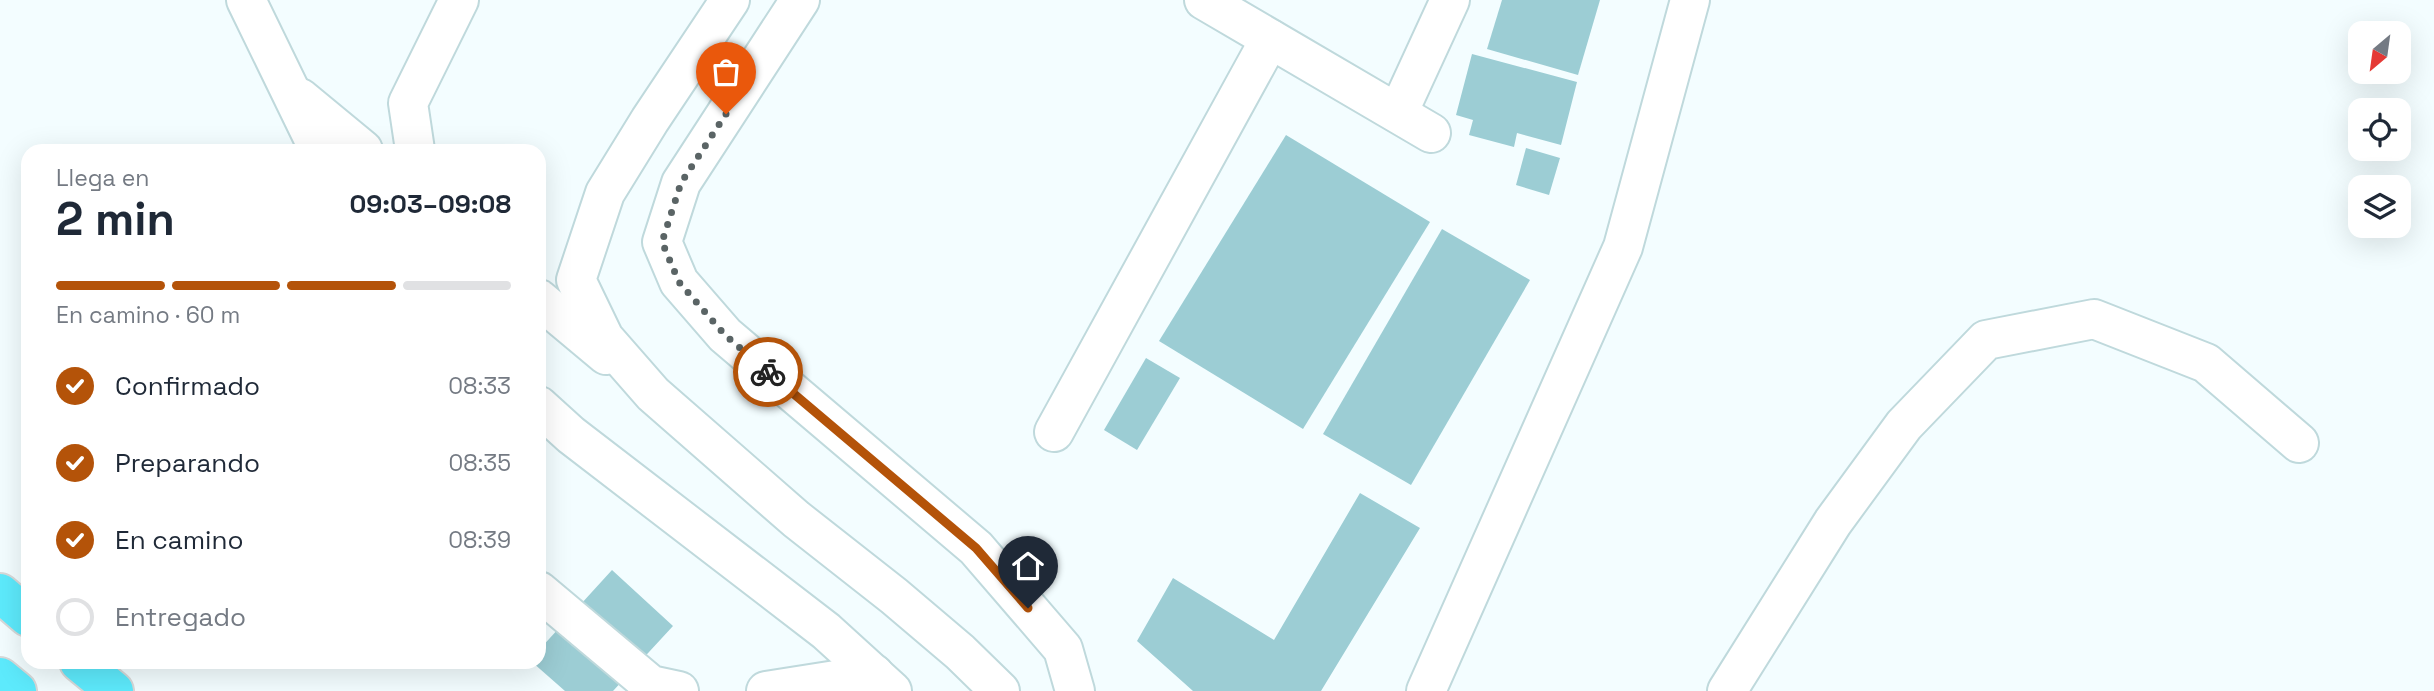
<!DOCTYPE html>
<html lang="es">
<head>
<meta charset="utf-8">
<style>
	:root { --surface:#fff; --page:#f6f6f7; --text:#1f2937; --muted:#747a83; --line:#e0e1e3; --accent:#b45309 }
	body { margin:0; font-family:"Space Grotesk",sans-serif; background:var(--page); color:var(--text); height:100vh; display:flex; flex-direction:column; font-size:26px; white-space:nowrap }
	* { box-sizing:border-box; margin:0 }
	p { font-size:23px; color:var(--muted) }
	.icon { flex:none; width:38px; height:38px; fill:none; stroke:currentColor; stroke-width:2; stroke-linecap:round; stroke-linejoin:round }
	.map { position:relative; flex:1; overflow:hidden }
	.panel { position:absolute; left:21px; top:144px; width:525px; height:525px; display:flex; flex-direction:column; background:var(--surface); border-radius:21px; box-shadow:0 7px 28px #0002 }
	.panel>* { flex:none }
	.needle { width:46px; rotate:209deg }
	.tools { position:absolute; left:2348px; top:21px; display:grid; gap:14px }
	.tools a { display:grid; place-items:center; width:63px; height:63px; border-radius:14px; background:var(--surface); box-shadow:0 7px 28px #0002; font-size:35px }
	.pin { position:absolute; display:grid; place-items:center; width:60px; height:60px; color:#fff; margin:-72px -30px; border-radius:50% 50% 50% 0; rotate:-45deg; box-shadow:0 0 7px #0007 }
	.pin .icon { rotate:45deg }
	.courier { position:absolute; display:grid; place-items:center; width:70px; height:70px; margin:-35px; border:5px solid #b45309; border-radius:50%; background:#fff; color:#222; box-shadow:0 2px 9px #0007 }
	.summary em { font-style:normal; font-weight:700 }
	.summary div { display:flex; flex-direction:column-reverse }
	.summary { display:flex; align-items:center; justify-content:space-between; height:119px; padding:0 35px }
	h1 { font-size:46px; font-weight:700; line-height:52px }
	.bar { display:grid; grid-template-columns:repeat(4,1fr); gap:10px 7px; align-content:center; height:84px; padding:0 35px }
	.bar i { height:9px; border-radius:5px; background:var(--line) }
	.bar .current { background:var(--accent) }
	.bar p { grid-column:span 4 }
	ol { padding:0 35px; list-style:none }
	li { display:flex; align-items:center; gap:21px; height:77px }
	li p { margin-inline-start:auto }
	li .icon { padding:7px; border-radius:50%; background:var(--accent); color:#fff; stroke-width:4 }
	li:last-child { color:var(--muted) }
	li i { width:38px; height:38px; border:4px solid var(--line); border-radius:50% }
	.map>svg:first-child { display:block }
	.building { fill:#9ccdd4 }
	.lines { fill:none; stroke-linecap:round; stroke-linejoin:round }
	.minor-casing { stroke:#bfd9dc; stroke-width:42 }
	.highway-casing { stroke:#d7d9d9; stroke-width:42 }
	.minor { stroke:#fff; stroke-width:38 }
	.highway { stroke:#5deafc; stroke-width:38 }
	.done { stroke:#5a6465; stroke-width:7; stroke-dasharray:0 12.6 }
	.route { stroke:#b45309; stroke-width:9 }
</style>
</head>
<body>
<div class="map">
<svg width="2434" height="691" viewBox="0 0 2434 691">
	<rect width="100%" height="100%" fill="#f3fdff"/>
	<g class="building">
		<polygon points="1502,0 1600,0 1578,75 1487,49"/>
		<polygon points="1472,54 1577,82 1561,145 1517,133 1514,147 1469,135 1473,120 1456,115"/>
		<polygon points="1286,135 1430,222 1303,429 1159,341"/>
		<polygon points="1526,148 1560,158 1549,195 1516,185"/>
		<polygon points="1442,229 1530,280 1411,485 1323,434"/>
		<polygon points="1146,358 1180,378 1137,450 1104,430"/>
		<polygon points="1360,493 1420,528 1321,691 1193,691 1137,641 1173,578 1274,640"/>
		<polygon points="612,570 673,626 613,691 565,691 532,662 539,662 539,650"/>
	</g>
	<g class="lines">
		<g class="minor-casing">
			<g id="minor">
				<polyline points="246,0 319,150"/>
				<polyline points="730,0 650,120 605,193 576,280 604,338 653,394 796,519 894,596 960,652 1000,691"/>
				<polyline points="800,0 681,183 662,242 679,282 725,335 976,548 1063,649 1075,691"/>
				<polyline points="1204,0 1431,133"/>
				<polyline points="300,98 363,150"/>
				<polyline points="1398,113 1450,0"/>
				<polyline points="415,150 408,103 459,0"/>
				<polyline points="539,299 606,355"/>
				<polyline points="539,406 571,435 826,631 892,691"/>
				<polyline points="1054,432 1270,39"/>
				<polyline points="539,591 651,685 679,691"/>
				<polyline points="766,691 874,674"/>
				<polyline points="1426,691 1623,247 1690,0"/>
				<polyline points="1727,691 1833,522 1904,425 1986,340 2094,319 2206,363 2299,443"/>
			</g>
		</g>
		<g class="highway-casing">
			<g id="highway">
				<polyline points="0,593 28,617"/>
				<polyline points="79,662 114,691"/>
				<polyline points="0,677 17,691"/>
			</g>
		</g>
		<use href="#minor" class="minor"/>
		<use href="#highway" class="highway"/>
	</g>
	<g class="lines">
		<polyline class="done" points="726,114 681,183 662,242 679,282 725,335 768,372"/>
		<polyline class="route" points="768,372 976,548 1028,608"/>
	</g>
</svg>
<div class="tools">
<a><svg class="needle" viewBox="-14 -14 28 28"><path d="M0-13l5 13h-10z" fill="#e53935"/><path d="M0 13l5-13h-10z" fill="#747a83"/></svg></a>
<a><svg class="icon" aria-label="locate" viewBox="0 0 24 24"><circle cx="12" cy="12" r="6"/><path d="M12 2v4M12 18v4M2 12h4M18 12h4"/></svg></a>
<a><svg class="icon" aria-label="layers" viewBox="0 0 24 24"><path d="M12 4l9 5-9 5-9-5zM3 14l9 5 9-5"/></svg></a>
</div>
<div class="pin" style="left:726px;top:114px;background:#ea580c"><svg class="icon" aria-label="bag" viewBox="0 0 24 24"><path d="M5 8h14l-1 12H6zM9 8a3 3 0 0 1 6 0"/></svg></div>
<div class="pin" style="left:1028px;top:608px;background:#1f2937"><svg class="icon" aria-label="home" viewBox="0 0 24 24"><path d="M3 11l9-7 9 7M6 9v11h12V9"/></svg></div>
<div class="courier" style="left:768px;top:372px"><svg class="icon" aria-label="bike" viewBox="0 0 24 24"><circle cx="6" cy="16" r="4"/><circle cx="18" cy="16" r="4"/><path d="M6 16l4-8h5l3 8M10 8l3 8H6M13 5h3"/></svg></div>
<section class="panel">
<div class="summary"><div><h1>2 min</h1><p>Llega en</p></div><em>09:03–09:08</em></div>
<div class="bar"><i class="current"></i><i class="current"></i><i class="current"></i><i></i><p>En camino · 60 m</p></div>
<ol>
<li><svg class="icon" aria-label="check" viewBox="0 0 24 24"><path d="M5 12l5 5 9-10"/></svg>Confirmado<p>08:33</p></li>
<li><svg class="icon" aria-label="check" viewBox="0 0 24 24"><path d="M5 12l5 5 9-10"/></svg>Preparando<p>08:35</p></li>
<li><svg class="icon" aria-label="check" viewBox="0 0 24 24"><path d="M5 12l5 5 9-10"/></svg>En camino<p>08:39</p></li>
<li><i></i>Entregado</li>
</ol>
</section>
</div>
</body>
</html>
